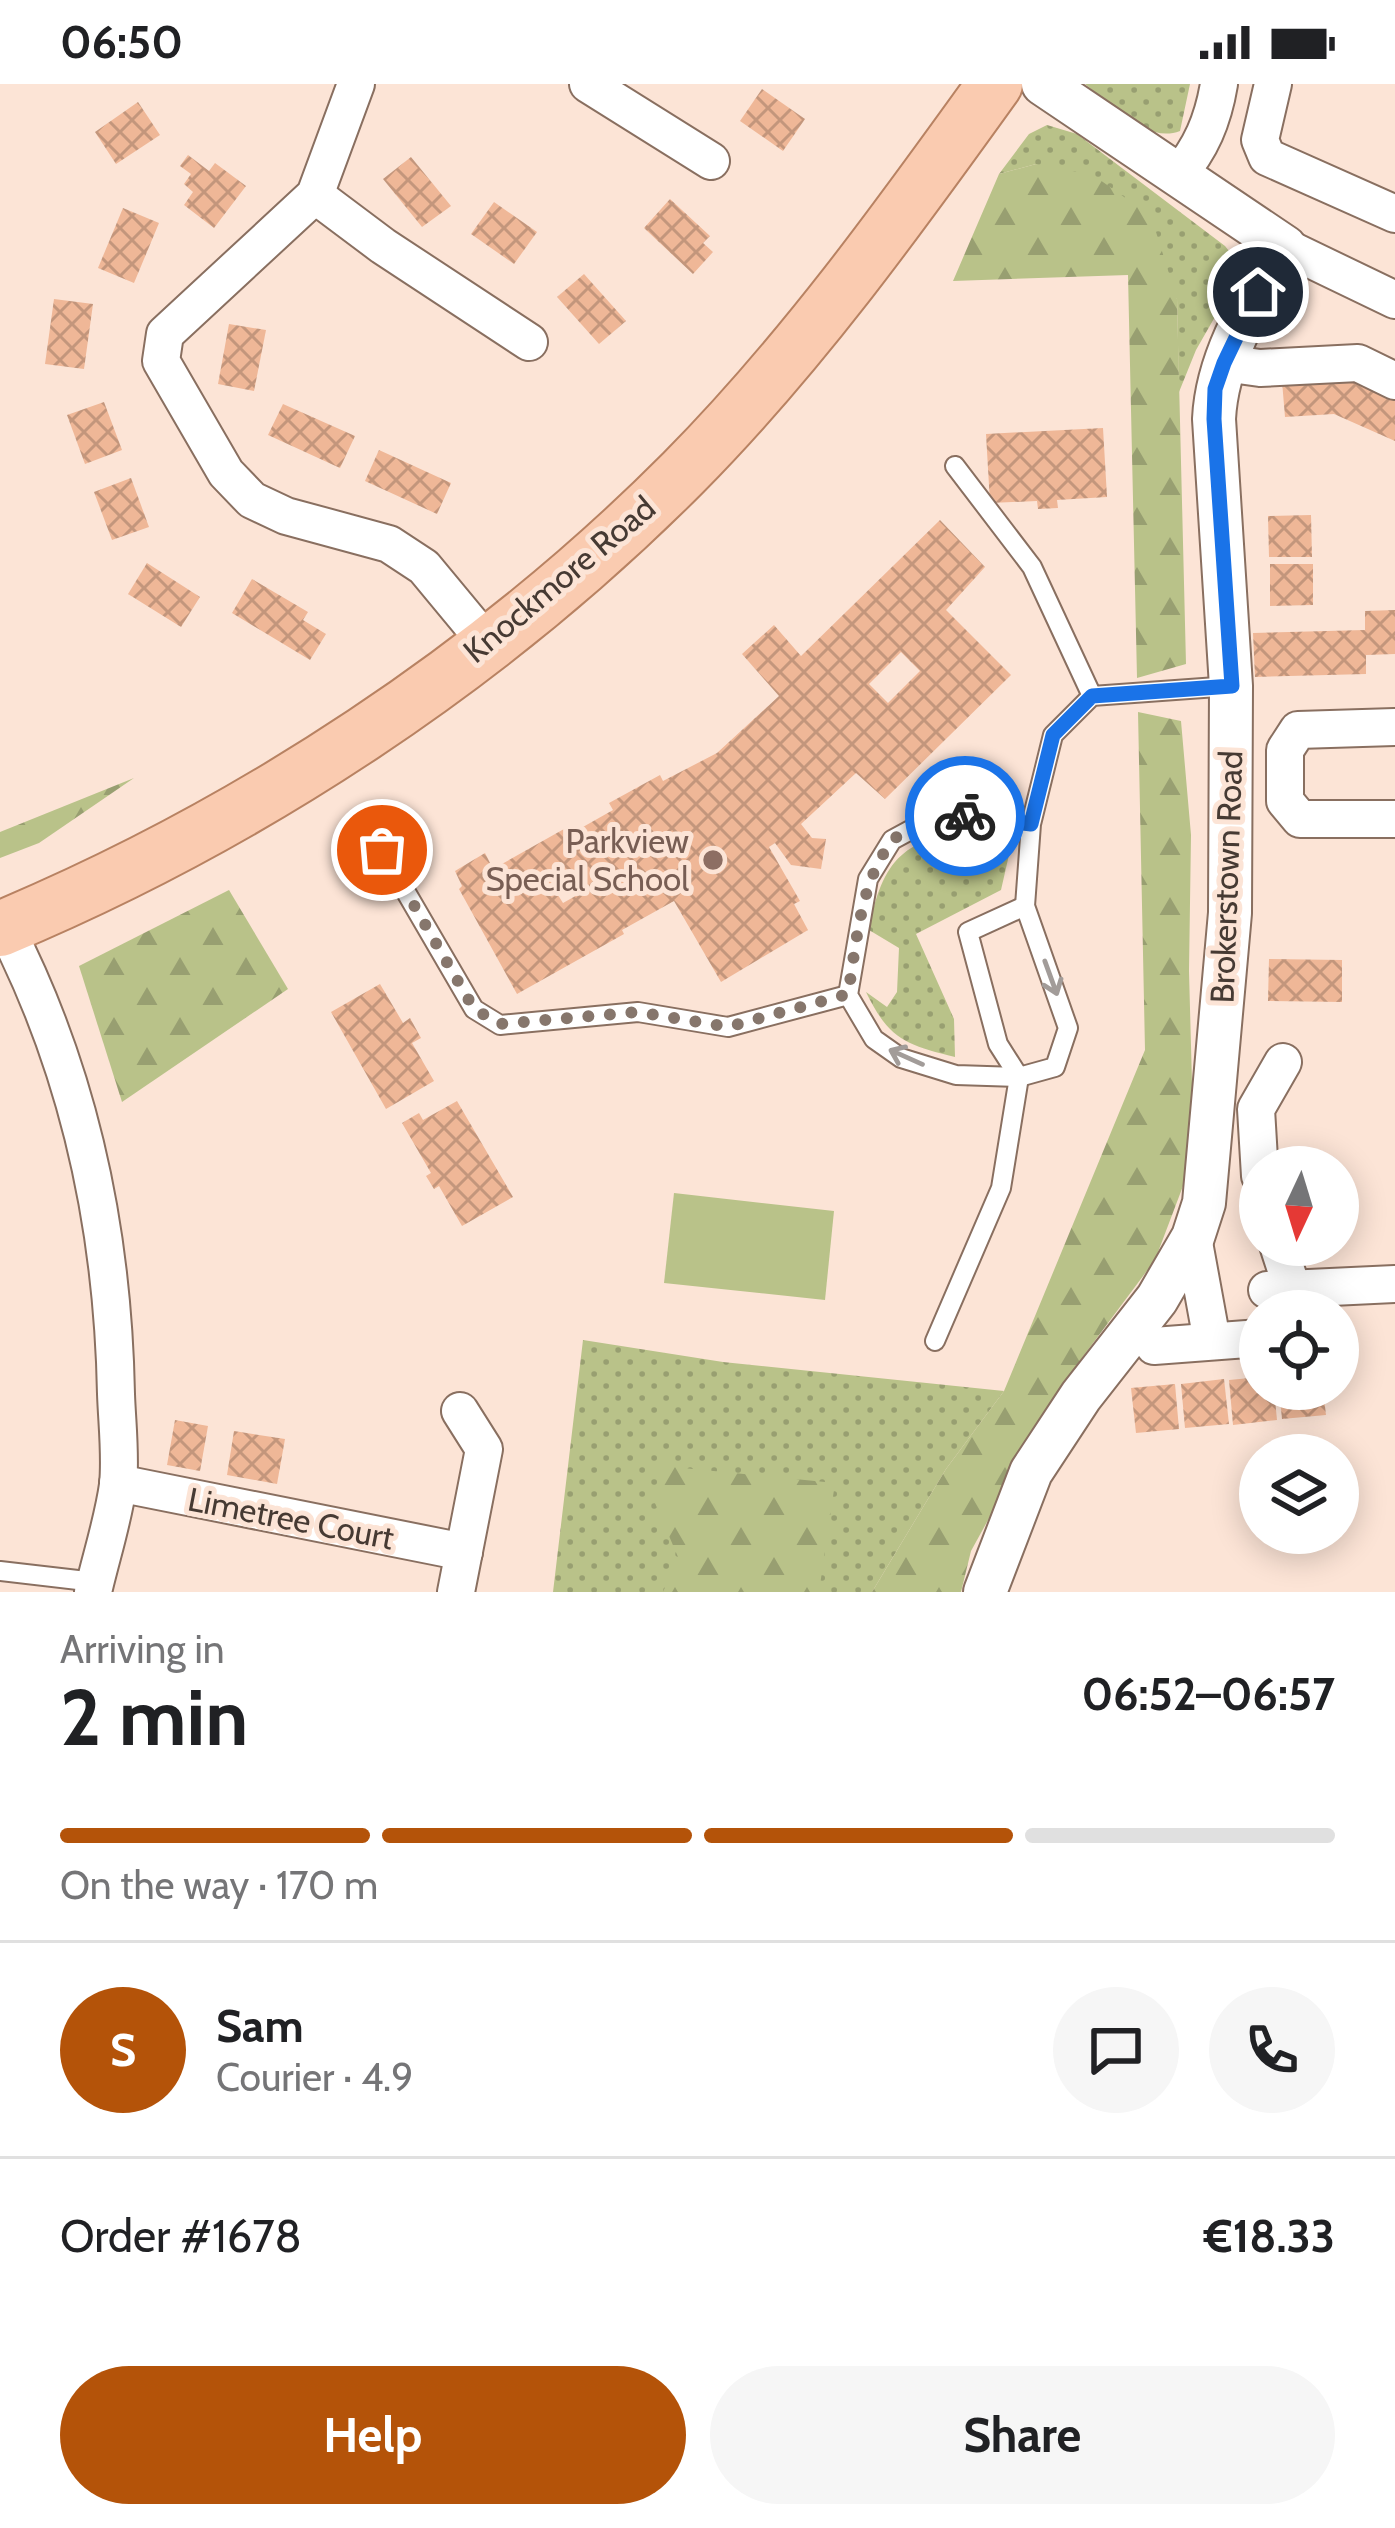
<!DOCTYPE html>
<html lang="en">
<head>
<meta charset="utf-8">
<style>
	:root { --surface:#fff; --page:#f6f6f6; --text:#202124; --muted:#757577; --line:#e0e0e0; --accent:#b45309 }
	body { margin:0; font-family:Cabin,sans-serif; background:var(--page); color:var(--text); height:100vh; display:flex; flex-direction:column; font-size:45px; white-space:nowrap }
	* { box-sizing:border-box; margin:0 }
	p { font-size:39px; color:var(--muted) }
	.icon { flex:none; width:66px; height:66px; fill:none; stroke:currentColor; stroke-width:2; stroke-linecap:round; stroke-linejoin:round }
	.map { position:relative; height:1508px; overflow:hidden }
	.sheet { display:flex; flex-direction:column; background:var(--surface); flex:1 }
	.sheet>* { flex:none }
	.needle { width:78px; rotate:184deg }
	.buttons { position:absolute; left:1239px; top:1062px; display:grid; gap:24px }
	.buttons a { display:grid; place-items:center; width:120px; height:120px; border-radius:50%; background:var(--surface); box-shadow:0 6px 30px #0003; font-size:60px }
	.pin { position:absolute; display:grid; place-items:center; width:102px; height:102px; color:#fff; margin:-51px; border:6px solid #fff; border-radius:50%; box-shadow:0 3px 12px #0007 }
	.courier { position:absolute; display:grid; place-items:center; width:120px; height:120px; margin:-60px; border:9px solid #1a73e8; border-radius:50%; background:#fff; color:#222; box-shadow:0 3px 15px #0007 }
	.overview em { font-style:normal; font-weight:700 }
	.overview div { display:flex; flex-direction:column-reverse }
	.overview { display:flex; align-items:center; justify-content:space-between; height:204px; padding:0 60px }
	h1 { font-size:78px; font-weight:700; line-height:90px }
	.bar { display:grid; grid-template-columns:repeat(4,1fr); gap:18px 12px; align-content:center; height:144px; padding:0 60px }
	.bar i { height:15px; border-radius:9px; background:var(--line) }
	.bar .selected { background:var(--accent) }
	.bar p { grid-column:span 4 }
	.line { display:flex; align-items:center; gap:30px; padding:0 60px; border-top:3px solid var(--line) }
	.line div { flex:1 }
	.round { display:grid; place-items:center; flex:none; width:126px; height:126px; border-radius:63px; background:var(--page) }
	.primary-button { display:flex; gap:24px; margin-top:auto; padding:24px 60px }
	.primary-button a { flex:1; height:138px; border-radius:72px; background:var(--accent); color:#fff; font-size:48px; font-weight:700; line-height:138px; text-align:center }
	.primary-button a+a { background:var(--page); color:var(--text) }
	.status { display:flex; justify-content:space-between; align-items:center; height:84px; padding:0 60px; background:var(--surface); direction:ltr }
	.status svg { height:33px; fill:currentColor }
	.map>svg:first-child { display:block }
	.grass { fill:url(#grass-dots) }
	.forest { fill:url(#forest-firs) }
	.pitch { fill:#b9c289 }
	.building { fill:url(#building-cross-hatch); fill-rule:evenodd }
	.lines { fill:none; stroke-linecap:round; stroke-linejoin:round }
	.service-casing { stroke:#896f60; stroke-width:22 }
	.minor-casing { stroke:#896f60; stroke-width:40 }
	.tertiary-casing { stroke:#896f60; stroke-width:46 }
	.primary-casing { stroke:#b88262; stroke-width:58 }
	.service { stroke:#fff; stroke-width:18 }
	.minor { stroke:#fff; stroke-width:36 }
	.tertiary { stroke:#fff; stroke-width:42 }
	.primary { stroke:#facbb0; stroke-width:54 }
	.oneway { stroke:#a29c99 }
	.done { stroke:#86766c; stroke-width:12; stroke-dasharray:0 21.6 }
	.route { stroke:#1a73e8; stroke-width:15 }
	.education-dot { fill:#8d6e63; stroke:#fce4d6; stroke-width:4.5 }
	.labels { text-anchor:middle; stroke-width:10; stroke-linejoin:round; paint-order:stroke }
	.street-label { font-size:33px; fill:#463a33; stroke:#fce4d6 }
	.education-label { font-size:33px; fill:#785e54; stroke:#fce4d6; text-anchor:end }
</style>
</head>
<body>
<div class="status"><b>06:50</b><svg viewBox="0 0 49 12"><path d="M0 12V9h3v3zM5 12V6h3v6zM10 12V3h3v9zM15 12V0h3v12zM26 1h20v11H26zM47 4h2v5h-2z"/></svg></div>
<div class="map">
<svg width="1395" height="1508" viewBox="0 0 1395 1508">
	<defs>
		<pattern id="grass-dots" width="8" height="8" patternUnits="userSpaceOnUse" patternTransform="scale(3)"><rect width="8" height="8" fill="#b9c289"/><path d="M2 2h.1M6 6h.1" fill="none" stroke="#989f71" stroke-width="1.8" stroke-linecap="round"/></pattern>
		<pattern id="forest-firs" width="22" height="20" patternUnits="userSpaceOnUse" patternTransform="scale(3)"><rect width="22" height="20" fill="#b9c289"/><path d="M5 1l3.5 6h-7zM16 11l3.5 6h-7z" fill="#989f71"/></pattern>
		<pattern id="building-cross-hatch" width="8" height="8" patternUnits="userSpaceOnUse" patternTransform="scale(3)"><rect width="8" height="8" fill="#efb797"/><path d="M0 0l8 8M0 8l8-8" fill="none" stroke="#c3967c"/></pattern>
	</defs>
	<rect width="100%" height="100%" fill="#fce4d6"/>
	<g class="grass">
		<path d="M1085 0H1190L1180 47C1146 60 1111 20 1085 0Z"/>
		<polygon points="1047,41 1077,50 1225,162 1237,177 1236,196 1196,266 1179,308 1177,215 1036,80 999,90 1029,50"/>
		<path d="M979 749 999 752 1011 762 1001 806 916 850 954 935 955 973C907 961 889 956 866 908L887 923 897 908 899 864 869 846C882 775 905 751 979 749Z"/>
		<polygon points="583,1256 723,1278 1004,1307 946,1385 872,1508 553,1508"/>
	</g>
	<g class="forest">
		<polygon points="1036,80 1093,91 1151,132 1177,215 1186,580 1137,594 1128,191 953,197 999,90"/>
		<polygon points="1138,628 1181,637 1191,751 1189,887 1194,1073 1155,1176 1064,1298 971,1467 961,1508 872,1508 946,1385 1004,1307 1145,966"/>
		<polygon points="134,694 39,759 0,774 0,748"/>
		<polygon points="229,806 288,905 122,1018 79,882"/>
		<polygon points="663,1382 835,1399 819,1508 663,1508 678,1473 655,1419"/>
	</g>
	<polygon class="pitch" points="674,1109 834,1127 825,1216 664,1199"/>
	<g class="building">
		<polygon points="762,5 805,35 783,67 740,37"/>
		<polygon points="138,18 160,51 116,80 95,48"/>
		<polygon points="188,71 209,87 215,79 246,102 214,144 184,121 193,108 184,100 191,90 180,82"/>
		<polygon points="411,73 451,122 422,143 383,95"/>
		<polygon points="670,115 710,152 703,159 713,168 693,190 644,144"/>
		<polygon points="494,118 537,148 514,180 471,150"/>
		<polygon points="123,124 159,139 134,199 98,184"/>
		<polygon points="584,190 626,237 599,260 557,213"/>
		<polygon points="54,215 93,220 84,285 45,280"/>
		<polygon points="229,240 266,246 254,307 218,300"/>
		<polygon points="1346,291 1395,315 1395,357 1334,330 1285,333 1282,297"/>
		<polygon points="104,318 122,366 85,380 67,331"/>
		<polygon points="283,320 355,352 340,384 268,351"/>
		<polygon points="1103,344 1107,413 1057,416 1058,424 1038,425 1037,417 990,419 986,350"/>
		<polygon points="379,366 451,399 437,430 365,397"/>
		<polygon points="131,394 149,443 112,456 94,408"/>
		<polygon points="1311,431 1312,473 1269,473 1268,432"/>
		<path d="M940 436 985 483 946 526 1011 591 885 715 856 689 801 740 812 754 826 755 821 785 791 781 775 759 769 763 800 817 794 820 808 846 721 898 674 817 622 846 624 850 517 910 459 805 462 802 455 787 485 769 493 785 564 745 567 752 613 726 609 719 660 691 663 697 717 669 779 612 742 570 774 541 801 572ZM901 568 920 587 888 619 869 600ZM578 785 588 805 563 819 551 800Z"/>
		<polygon points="147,479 200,513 181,543 128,510"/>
		<polygon points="1270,480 1313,480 1313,521 1270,522"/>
		<polygon points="252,495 308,528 303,536 326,550 310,576 232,529"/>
		<polygon points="1395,526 1395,570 1366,571 1366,590 1255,593 1253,549 1365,546 1365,527"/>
		<polygon points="1269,875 1342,876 1342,918 1268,917"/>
		<polygon points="380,900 403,939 410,934 421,954 412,959 434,997 386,1025 331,928"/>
		<polygon points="457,1017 513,1113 462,1142 439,1102 434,1105 426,1092 431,1089 402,1039 419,1029 423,1036"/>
		<polygon points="1260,1293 1260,1305 1274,1305 1277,1336 1233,1341 1229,1296"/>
		<polygon points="1224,1295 1229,1340 1185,1344 1181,1300"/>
		<polygon points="1175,1300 1179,1345 1136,1349 1131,1304"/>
		<polygon points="1279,1305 1323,1305 1326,1331 1282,1335"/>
		<polygon points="175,1336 208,1342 200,1387 167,1381"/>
		<polygon points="234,1347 285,1355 277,1400 227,1391"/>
	</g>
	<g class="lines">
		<g class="service-casing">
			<g id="service">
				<polyline points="955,382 1032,483 1092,612"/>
				<polyline points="1031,740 940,730 892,756 868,795 848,911 874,955 901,974 956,991 1019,993 1055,983 1068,944 1025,822 1031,740 1053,651 1092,612 1231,602"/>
				<polyline points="382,767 474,925 500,941 638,928 728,943 848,911"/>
				<polyline points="935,1257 1001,1104 1019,993 998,960 968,848 1025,822"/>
				<polyline points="0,1487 95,1498"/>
			</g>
		</g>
		<g class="minor-casing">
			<g id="minor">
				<polyline points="356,0 315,111 165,250 161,277 226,389 252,416 286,432 389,460 424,483 487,559"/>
				<polyline points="588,0 711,77"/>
				<polyline points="1273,0 1260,56 1267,73 1395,130"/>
				<path d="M1177 92C1201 65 1213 36 1219 0"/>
				<polyline points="315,111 383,162 529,258"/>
				<polyline points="1285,163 1395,216"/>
				<polyline points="1224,279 1260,284 1358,279 1395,297"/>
				<polyline points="1395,643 1298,646 1285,666 1285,717 1300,735 1395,735"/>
				<path d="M5 843C80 989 113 1148 116 1310 117 1339 121 1372 118 1401 113 1437 101 1473 93 1508"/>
				<polyline points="1260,1092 1256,1025 1283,978"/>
				<polyline points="1193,1153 1212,1257"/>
				<polyline points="1278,1161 1292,1204"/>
				<polyline points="1267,1206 1395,1200"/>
				<polyline points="1154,1262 1260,1254"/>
				<polyline points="118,1399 464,1468"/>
				<polyline points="456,1508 484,1365 460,1327"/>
			</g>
		</g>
		<g class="tertiary-casing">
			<path id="tertiary" d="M985 1508 1031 1388 1081 1312 1157 1215 1193 1153 1204 1119 1230 829 1231 602 1214 335C1217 272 1253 217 1285 163L1043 0"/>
		</g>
		<g class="primary-casing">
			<path id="primary" d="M0 845C251 740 491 582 683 389 800 271 898 135 995 0"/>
		</g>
		<use href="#service" class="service"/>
		<use href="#minor" class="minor"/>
		<use href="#tertiary" class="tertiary"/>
		<use href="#primary" class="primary"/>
	</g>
	<defs><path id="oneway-shaft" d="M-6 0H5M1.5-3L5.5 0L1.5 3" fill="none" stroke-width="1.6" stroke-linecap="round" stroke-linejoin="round" transform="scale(3)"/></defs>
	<g class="oneway">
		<use href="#oneway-shaft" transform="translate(1051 894) rotate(70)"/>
		<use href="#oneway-shaft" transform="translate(906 973) rotate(-156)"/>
	</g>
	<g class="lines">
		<path class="done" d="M382 766 474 925 500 940 638 928 728 943 848 910C860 839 864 721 965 732"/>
		<polyline class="route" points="965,732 1031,740 1053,651 1092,612 1232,602 1214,335 1215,305 1224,279 1258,208"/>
	</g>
	<circle class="education-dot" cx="713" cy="776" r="12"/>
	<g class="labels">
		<g class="street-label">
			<text transform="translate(559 495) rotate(-40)" y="12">Knockmore Road</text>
			<text transform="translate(1226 793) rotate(-88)" y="12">Brokerstown Road</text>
			<text transform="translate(291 1434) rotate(11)" y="12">Limetree Court</text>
		</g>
		<g class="education-label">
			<text x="689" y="769">Parkview<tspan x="689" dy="38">Special School</tspan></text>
		</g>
	</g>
</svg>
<div class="buttons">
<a><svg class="needle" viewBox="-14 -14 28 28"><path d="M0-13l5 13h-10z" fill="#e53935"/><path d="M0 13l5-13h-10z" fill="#757577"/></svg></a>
<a><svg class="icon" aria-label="locate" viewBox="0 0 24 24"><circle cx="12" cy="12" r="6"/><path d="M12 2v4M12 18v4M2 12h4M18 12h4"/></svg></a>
<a><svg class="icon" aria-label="layers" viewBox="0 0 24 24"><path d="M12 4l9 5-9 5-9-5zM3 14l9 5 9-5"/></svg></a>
</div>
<div class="pin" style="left:382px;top:766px;background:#ea580c"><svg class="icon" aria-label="bag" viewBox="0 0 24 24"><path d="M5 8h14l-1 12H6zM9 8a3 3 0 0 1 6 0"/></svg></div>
<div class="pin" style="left:1258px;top:208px;background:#1f2937"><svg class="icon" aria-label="home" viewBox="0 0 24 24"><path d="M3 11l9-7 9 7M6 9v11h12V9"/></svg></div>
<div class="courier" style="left:965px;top:732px"><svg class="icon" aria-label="bike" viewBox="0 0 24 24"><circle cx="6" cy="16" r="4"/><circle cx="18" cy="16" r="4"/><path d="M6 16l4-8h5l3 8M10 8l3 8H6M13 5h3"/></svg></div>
</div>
<section class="sheet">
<div class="overview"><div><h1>2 min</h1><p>Arriving in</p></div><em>06:52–06:57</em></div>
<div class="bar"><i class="selected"></i><i class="selected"></i><i class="selected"></i><i></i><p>On the way · 170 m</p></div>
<div class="line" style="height:216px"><b class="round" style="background:var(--accent);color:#fff">S</b><div><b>Sam</b><p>Courier · 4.9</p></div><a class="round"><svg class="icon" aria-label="chat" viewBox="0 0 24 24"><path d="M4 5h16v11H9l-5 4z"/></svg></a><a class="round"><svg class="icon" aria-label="phone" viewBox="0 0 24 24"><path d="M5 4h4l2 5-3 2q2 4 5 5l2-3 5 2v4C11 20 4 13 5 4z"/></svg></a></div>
<div class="line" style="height:156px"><div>Order #1678</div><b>€18.33</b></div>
<div class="primary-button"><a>Help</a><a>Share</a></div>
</section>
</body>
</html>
